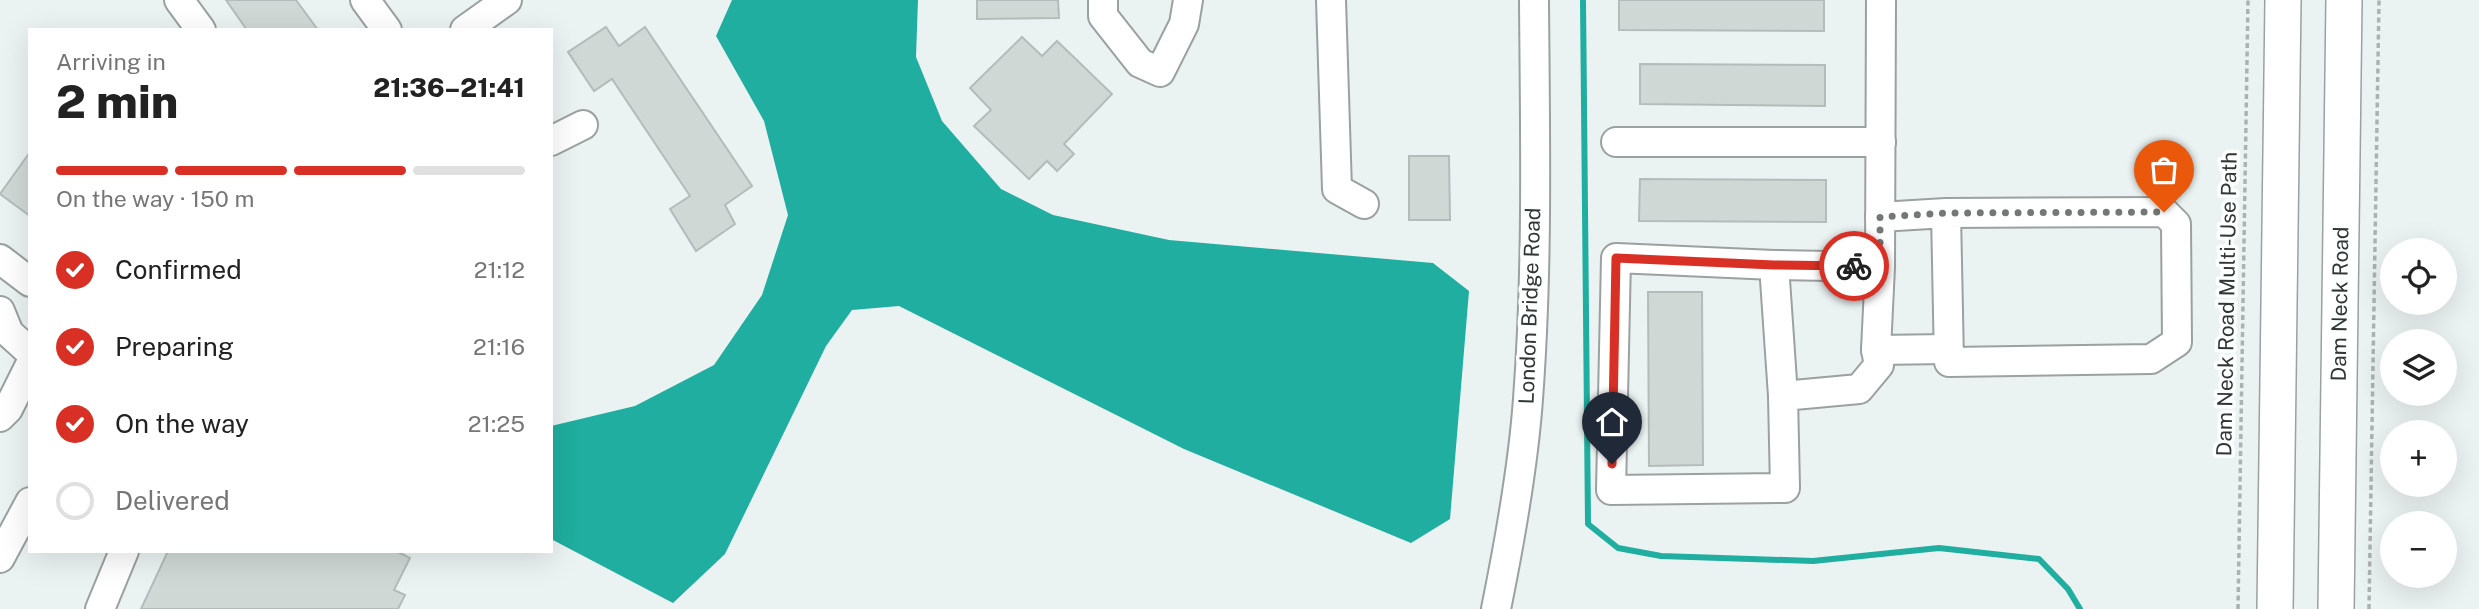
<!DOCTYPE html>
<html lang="en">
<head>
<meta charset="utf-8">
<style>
	:root { --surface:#fff; --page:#f2f2f2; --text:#222; --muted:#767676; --line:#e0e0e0; --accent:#d93025 }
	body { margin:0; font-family:"Public Sans",sans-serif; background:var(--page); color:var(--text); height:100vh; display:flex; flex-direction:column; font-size:26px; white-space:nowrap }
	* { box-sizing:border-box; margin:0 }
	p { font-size:23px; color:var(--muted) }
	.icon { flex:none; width:38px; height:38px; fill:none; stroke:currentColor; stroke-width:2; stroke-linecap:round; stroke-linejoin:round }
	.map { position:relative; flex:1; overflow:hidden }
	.side { position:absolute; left:28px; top:28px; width:525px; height:525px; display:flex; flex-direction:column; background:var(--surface); border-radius:0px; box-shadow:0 7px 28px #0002 }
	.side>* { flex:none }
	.fabs { position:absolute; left:2380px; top:238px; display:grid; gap:14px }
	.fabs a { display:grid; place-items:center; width:77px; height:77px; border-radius:50%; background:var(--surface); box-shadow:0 7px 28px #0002; font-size:35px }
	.pin { position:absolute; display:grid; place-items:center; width:60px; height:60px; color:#fff; margin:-72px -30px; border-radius:50% 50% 50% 0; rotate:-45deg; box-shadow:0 0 7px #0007 }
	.pin .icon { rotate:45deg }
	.courier { position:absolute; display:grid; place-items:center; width:70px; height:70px; margin:-35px; border:5px solid #d93025; border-radius:50%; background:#fff; color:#222; box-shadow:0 2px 9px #0007 }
	.overview em { font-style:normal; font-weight:800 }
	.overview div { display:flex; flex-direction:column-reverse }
	.overview { display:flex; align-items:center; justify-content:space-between; height:119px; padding:0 28px }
	h1 { font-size:46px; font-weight:800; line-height:52px }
	.bar { display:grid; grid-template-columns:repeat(4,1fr); gap:10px 7px; align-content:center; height:84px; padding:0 28px }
	.bar i { height:9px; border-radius:5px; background:var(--line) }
	.bar .selected { background:var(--accent) }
	.bar p { grid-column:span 4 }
	ol { padding:0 28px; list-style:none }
	li { display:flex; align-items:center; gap:21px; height:77px }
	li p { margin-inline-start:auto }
	li .icon { padding:7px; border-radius:50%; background:var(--accent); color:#fff; stroke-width:4 }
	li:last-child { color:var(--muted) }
	li i { width:38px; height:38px; border:4px solid var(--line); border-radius:50% }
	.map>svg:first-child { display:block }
	.water { fill:#1fae9f }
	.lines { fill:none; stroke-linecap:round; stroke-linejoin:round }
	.stream { stroke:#1fae9f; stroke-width:6 }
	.building { fill:#d0d8d6; stroke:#b4bcbb; stroke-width:2 }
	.minor-casing { stroke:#9aa1a0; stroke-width:32 }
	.major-casing { stroke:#9aa1a0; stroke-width:38 }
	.path { stroke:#acb2b2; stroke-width:3.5; stroke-dasharray:5 3.5; stroke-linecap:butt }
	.minor { stroke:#fff; stroke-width:28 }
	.major { stroke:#fff; stroke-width:35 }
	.done { stroke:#737877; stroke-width:7; stroke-dasharray:0 12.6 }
	.route { stroke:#d93025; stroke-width:9 }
	.labels { text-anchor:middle; stroke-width:7; stroke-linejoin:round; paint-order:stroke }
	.street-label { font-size:21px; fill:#323535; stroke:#fdffff }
</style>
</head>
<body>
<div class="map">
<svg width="2479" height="609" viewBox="0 0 2479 609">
	<rect width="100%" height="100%" fill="#ebf3f2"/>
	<polygon class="water" points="732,0 918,0 916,57 942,121 1001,189 1053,215 1169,240 1433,263 1469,291 1450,519 1411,543 1184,449 899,306 852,310 826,346 725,554 673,603 551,539 551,426 635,406 714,365 762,295 788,215 764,121 716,36"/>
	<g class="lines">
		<polyline class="stream" points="1583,0 1588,524 1618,548 1661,556 1813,561 1939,548 2039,559 2068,589 2080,609"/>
	</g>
	<g class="building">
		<polygon points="226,0 296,0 318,30 247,30"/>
		<polygon points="977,0 1058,0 1059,18 977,19"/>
		<polygon points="1619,0 1824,0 1824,31 1619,30"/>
		<polygon points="606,27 619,46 645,27 752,186 725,205 735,224 696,251 670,209 690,196 612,79 594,91 568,52"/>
		<polygon points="1022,37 1042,56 1057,41 1112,94 1064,144 1074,154 1057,171 1047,161 1029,179 974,126 991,110 970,88"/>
		<polygon points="1640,64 1825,65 1825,106 1640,104"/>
		<polygon points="30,152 30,216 0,194"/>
		<polygon points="1409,156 1449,156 1450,220 1409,220"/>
		<polygon points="1640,179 1826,180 1826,222 1639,221"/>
		<polygon points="1648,292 1702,292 1703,465 1649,466"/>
		<polygon points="168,551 396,551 410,558 394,590 405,595 398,609 141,609"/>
	</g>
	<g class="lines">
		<g class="minor-casing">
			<g id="minor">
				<polyline points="179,0 201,30"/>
				<polyline points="365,0 387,30"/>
				<polyline points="1103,0 1103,16 1140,63 1160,72 1184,24 1188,0"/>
				<polyline points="1331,0 1337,189 1364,204"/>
				<polyline points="465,30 507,0"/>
				<polyline points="551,141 583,125"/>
				<polyline points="1616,142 1881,142"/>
				<polyline points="1880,217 1946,213 1949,362 2151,359 2177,342 2176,224 2164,212 1946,213"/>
				<polyline points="0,259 30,282"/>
				<polyline points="1774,265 1783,396"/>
				<polyline points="1880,267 1774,265 1616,258 1611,490 1785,488 1783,396 1859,389 1879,365 1876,350 1880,267 1881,0"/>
				<polyline points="0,311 9,333 30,352"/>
				<polyline points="1876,350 1948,349"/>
				<polyline points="0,417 8,409 30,365"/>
				<polyline points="0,558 30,502"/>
				<polyline points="100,609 124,551"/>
				<path d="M1496 609C1510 540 1523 469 1528 399 1538 266 1535 133 1534 0"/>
			</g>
		</g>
		<g class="major-casing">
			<g id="major">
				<polyline points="2275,609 2283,0"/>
				<polyline points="2336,609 2344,0"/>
			</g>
		</g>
		<g class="path">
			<polyline points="2238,609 2248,0"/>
			<polyline points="2369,609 2379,0"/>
		</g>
		<use href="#minor" class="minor"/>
		<use href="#major" class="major"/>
	</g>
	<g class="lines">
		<polyline class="done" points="1854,266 1880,267 1880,217 1946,213 2164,212"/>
		<polyline class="route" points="1612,464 1616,258 1774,265 1854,266"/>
	</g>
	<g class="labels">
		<g class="street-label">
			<text transform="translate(2227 304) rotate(-89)" y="7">Dam Neck Road Multi-Use Path</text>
			<text transform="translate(2340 304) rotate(-89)" y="7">Dam Neck Road</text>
			<text transform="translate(1530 306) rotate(-88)" y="7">London Bridge Road</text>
		</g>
	</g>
</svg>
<div class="fabs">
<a><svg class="icon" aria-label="locate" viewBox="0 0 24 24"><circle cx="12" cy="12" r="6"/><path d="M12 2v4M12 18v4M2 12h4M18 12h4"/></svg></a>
<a><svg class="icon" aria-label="layers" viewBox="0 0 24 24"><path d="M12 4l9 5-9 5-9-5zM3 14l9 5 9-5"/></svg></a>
<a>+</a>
<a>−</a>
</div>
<div class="pin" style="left:2164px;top:212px;background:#ea580c"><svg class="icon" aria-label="bag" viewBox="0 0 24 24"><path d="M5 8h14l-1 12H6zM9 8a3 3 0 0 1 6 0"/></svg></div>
<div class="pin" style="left:1612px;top:464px;background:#1f2937"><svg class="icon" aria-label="home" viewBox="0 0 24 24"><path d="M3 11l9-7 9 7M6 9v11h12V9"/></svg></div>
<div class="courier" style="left:1854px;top:266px"><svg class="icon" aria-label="bike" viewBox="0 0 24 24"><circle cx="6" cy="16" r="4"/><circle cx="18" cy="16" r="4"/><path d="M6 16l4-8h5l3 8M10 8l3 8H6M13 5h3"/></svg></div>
<section class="side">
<div class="overview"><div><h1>2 min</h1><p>Arriving in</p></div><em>21:36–21:41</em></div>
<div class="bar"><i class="selected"></i><i class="selected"></i><i class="selected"></i><i></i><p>On the way · 150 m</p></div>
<ol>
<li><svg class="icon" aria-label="check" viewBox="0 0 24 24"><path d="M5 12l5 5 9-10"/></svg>Confirmed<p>21:12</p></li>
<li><svg class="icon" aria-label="check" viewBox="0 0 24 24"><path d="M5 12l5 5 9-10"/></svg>Preparing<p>21:16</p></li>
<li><svg class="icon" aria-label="check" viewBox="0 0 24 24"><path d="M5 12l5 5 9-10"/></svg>On the way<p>21:25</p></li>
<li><i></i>Delivered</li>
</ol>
</section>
</div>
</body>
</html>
